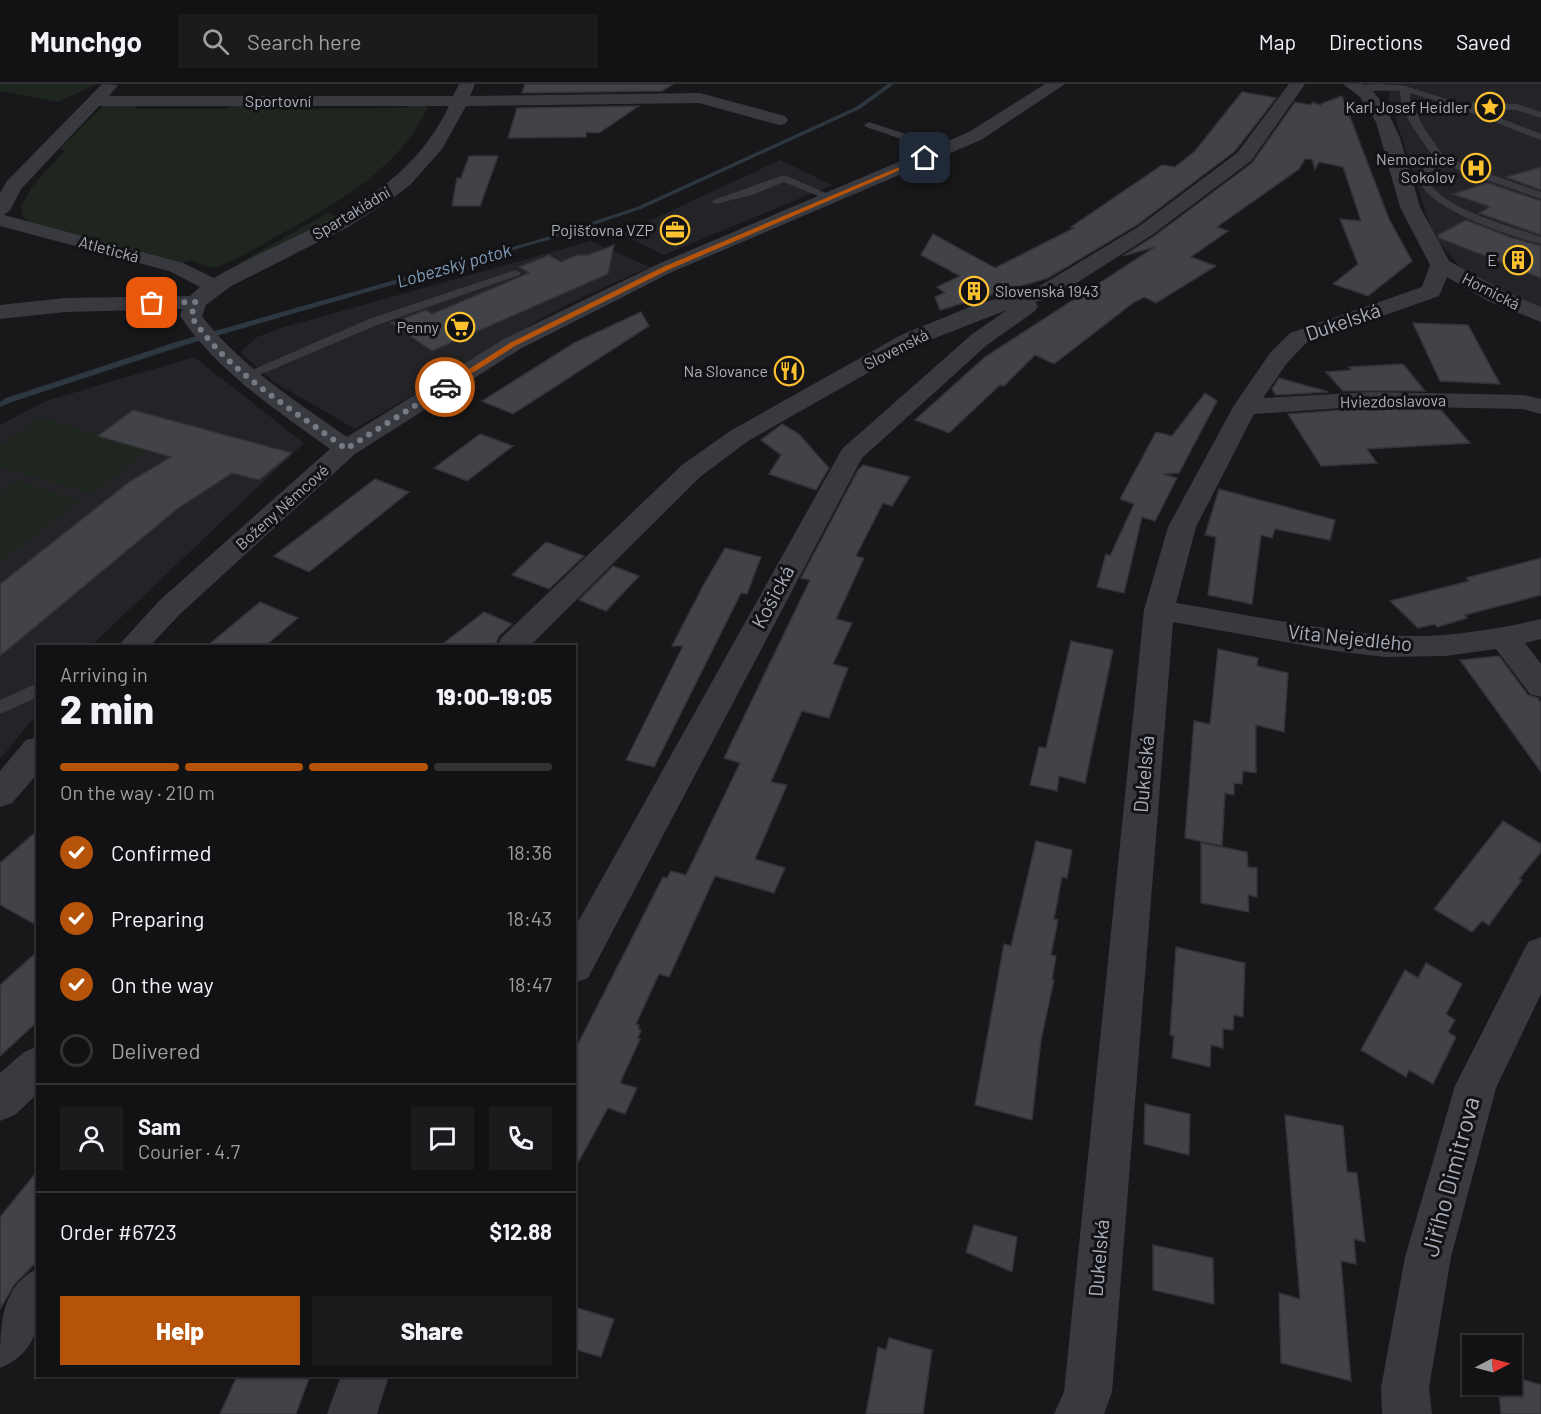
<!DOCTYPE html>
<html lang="en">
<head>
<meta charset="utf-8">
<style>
	:root { --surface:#121214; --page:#1b1b1d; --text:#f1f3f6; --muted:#9c9ea0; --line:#313234; --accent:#b45309 }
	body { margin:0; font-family:Barlow,sans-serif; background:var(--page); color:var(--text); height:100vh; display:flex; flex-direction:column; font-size:22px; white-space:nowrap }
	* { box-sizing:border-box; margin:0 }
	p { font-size:20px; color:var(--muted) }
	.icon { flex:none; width:33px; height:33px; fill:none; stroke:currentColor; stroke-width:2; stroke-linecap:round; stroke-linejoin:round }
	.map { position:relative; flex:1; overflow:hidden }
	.drawer { position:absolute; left:36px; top:561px; width:540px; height:732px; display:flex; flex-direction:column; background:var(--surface); border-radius:0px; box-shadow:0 2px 4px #0004,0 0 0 2px var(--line) }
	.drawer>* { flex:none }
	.needle { width:39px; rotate:84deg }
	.controls { position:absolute; left:1462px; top:1251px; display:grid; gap:12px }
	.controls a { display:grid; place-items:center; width:60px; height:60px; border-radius:0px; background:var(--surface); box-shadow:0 2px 4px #0004,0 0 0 2px var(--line); font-size:30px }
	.pin { position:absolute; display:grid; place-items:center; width:51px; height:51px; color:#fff; margin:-26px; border-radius:12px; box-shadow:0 3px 9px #0006 }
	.courier { position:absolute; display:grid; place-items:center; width:60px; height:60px; margin:-30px; border:4px solid #b45309; border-radius:50%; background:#fff; color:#222; box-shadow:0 2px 8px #0007 }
	.summary em { font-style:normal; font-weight:800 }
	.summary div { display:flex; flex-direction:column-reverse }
	.summary { display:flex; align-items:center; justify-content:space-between; height:102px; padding:0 24px }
	h1 { font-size:39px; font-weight:800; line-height:45px }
	.bar { display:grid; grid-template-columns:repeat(4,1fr); gap:9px 6px; align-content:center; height:72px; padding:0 24px }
	.bar i { height:8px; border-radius:4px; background:var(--line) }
	.bar .current { background:var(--accent) }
	.bar p { grid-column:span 4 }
	.line { display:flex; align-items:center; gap:15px; padding:0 24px; border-top:2px solid var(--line) }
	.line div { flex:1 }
	.round { display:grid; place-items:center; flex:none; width:63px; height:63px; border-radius:0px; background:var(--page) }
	ol { padding:0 24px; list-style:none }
	li { display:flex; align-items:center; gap:18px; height:66px }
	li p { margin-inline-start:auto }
	li .icon { padding:6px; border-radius:50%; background:var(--accent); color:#fff; stroke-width:4 }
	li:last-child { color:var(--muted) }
	li i { width:33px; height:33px; border:3px solid var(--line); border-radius:50% }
	.cta { display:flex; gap:12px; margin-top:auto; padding:12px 24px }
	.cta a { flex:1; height:69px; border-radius:0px; background:var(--accent); color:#fff; font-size:24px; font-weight:800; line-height:69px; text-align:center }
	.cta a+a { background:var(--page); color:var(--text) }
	header { display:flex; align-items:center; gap:36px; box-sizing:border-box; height:84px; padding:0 30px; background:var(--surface); border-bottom:2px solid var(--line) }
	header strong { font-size:28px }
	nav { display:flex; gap:33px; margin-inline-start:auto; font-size:21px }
	.search { width:420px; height:54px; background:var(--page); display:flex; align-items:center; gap:15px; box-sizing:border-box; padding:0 21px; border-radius:0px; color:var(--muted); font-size:22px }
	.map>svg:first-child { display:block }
	.built { fill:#242428 }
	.green { fill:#1e261f }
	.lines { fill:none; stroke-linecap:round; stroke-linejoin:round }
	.stream { fill:#2d3740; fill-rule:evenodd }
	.building { fill:#424348; stroke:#323237; stroke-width:1.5 }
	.service { fill:#393a40; fill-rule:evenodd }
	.minor { fill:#393a40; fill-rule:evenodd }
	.route { fill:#b45309 }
	.done { stroke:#777a83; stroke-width:6; stroke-dasharray:0 10.8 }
	.labels { text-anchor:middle; stroke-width:6; stroke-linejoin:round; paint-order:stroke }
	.far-street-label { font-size:16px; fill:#aaaebb; stroke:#131316 }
	.far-poi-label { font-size:16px; fill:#aaaebb; stroke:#131316; text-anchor:end }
	.far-water-label { font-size:18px; font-style:italic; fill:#7f9bb8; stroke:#131316 }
	.street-label { font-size:20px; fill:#aaaebb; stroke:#131316 }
	.near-street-label { font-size:24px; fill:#aaaebb; stroke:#131316 }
</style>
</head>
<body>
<header>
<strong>Munchgo</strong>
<div class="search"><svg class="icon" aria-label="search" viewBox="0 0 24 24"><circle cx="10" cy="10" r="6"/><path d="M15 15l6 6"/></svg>Search here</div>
<nav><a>Map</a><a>Directions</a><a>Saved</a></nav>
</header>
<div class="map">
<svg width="1541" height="1330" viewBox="0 0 1541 1330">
	<rect width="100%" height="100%" fill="#18181b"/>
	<g class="built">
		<polygon points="1370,0 1541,0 1541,223 1470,193 1434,154 1389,14 1389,8"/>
		<polygon points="780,76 832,101 664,171 621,150"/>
		<polygon points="591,157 650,183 583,213 544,233 355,345 274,298 240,268 257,253 281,244"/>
		<polygon points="194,273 304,359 91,562 38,562 37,630 0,675 0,341 46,317"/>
	</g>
	<g class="green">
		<polygon points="0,0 96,0 58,18 0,7"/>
		<path d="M430 18C403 83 339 118 281 150 261 161 241 174 220 182L213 184 190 176 182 179 33 140 23 133 21 123 31 104 65 66 60 65 103 22 138 20 134 25H226L231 19H289L286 25 407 24 410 19Z"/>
		<polygon points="327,129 338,133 242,181 239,179"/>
		<polygon points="40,333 148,366 94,410 0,383 0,362"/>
		<polygon points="18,396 80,417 0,478 0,409"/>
	</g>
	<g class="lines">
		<polygon class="stream" points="888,0 894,0 860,25 641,125 548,156 185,261 12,318 0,323 0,318 6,314 179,257 544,154 637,123 856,23"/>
	</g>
	<g class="building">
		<polygon points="525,0 673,0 662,7 522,9"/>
		<polygon points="1242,8 1276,14 1235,67 1137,141 1048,194 940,226 935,213 945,209 937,203 960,192 921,171 933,150 995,184 1074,144 1071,143 1162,81 1175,83 1195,67"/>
		<polygon points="1342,12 1389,135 1412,177 1368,212 1333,200 1358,180 1340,135 1361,137 1343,83 1319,78 1315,85 1312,75 1305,75 1299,85 1217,143 1228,147 1191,173 1216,182 1156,219 1144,213 1133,219 1054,280 1035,271 1004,302 1000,301 949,349 915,336 985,273 1155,163 1123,172 1153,153 1252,79 1295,18 1311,21 1313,18 1322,22 1321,20"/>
		<polygon points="639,22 599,49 586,48 586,53 508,54 517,24"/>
		<polygon points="469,72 498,72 480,122 452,122 457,94 461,94"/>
		<polygon points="1541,83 1541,106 1506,93"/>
		<polygon points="1488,99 1541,117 1541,151 1479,129 1490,123 1453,110"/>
		<polygon points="1466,136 1510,153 1541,162 1541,194 1439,154 1438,151"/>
		<polygon points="614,161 608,190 432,267 391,239 426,226 432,230 529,189 519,183 549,171 561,178 577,171 589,171"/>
		<polygon points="641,228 649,242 513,330 482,317 574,259"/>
		<polygon points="1413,239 1468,241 1500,300 1440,297"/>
		<polygon points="1403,280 1425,307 1343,307 1326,288 1352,286 1349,283"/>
		<polygon points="1279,294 1329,308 1276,311 1272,305"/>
		<polygon points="1205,309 1217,317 1179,389 1163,390 1177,394 1155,437 1142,433 1124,509 1097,503 1106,470 1110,472 1134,420 1120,415 1156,348 1172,352"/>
		<polygon points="1371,324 1441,326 1470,359 1367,365 1377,379 1321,382 1288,330"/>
		<polygon points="133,326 292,369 259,396 232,389 177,425 0,572 0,500 129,398 171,373 98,352"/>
		<polygon points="782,340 799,350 829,384 816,406 769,390 781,371 761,356"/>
		<polygon points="480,350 513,362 467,397 434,384"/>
		<polygon points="863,381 910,393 892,422 883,419 856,472 864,474 836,535 852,539 833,580 848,584 829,634 802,627 771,698 787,701 755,775 785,784 774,809 715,792 669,893 659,890 636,940 639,941 638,945 641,946 638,954 640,955 620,999 637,1004 625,1030 608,1024 574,1086 574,968 663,793 667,794 671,787 686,791 740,679 724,674 810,496 801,494 858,386"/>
		<polygon points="375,395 409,408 309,488 274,472"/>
		<polygon points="1219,405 1335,436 1330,456 1275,445 1272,454 1261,451 1252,520 1208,511 1216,453 1205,451"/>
		<polygon points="546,458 584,472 549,505 512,491"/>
		<polygon points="725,464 761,473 747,510 741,509 654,683 626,676 683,562 672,562 704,500"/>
		<polygon points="1541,474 1541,511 1465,531 1467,534 1437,543 1435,540 1418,544 1390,517 1469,497 1466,494"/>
		<polygon points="613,482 639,492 606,527 579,516"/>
		<polygon points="260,518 298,534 265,562 207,562"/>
		<polygon points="484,528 512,540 499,552 495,562 440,562"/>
		<polygon points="1071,557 1113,566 1085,699 1059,692 1057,707 1030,701 1039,663 1046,664"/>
		<polygon points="1218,565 1258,574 1257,582 1288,589 1284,648 1256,641 1256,689 1243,687 1242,700 1234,699 1234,711 1225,709 1222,762 1185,754 1194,637 1210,640"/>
		<polygon points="1499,572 1528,611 1538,614 1541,619 1541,688 1460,576"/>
		<polygon points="1503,737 1541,760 1541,768 1519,795 1522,796 1489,841 1482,837 1472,848 1434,825"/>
		<polygon points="38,746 38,842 0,821 0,779"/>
		<polygon points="1036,757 1072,766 1067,794 1062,793 1054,835 1058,836 1051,871 1056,872 1052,896 1054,896 1041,956 1032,1036 975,1021 1004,860 1011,862"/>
		<polygon points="1201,759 1247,768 1248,783 1257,784 1257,813 1248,811 1249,828 1201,819"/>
		<polygon points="1176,863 1245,879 1243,933 1234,931 1233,946 1223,945 1223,964 1211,961 1210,983 1172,974 1174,952 1170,951"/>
		<polygon points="38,867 38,937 0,972 0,901"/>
		<polygon points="1426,879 1462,900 1446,930 1455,936 1448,948 1456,953 1433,1000 1409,986 1406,993 1361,966 1405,886 1418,894"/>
		<polygon points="1145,1020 1190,1030 1189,1071 1144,1060"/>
		<polygon points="1285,1031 1343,1042 1347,1088 1357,1089 1365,1158 1354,1155 1356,1180 1341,1177 1351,1297 1281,1279 1279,1209 1300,1215"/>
		<polygon points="38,1086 38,1176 14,1201 0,1225 0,1133"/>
		<polygon points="974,1141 1017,1153 1012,1188 966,1168"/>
		<polygon points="1153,1161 1213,1174 1214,1220 1153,1206"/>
		<polygon points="574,1223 614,1235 601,1273 574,1265"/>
		<polygon points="889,1254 932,1266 923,1330 866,1330 878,1263 886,1266"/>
		<polygon points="237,1292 310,1292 296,1330 220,1330"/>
		<polygon points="1512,1292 1541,1301 1541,1330 1501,1330 1498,1300 1512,1300"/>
	</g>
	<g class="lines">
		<g class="service">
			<path d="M1378 0 1405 2 1469 22 1473 18 1517 20 1541 28V34L1516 26 1474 24 1541 50V56L1453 22 1410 9V16L1424 44 1442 70 1469 83 1541 108V115L1461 87 1440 77 1428 93C1434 123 1514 143 1541 153V160C1512 153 1423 124 1418 93L1433 72C1420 53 1400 30 1400 7 1387 4 1365 11 1354 4L1359 1Z"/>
			<polygon points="869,38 948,64 949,66 940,68 866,43 864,41"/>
			<polygon points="784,91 837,114 832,117 828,116 784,98 755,110 716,120 711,117"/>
			<polygon points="515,186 521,189 519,191 377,241 252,294 242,294 241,291 369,235"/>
			<polygon points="38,599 38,613 0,630 0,616"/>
		</g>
		<g class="minor">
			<path d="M102 0 118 1 109 12H453L459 0H475L470 12 700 9 785 32 788 36 785 40 779 41 699 19 466 22 442 65 410 101 390 116 348 143 231 202 206 221 202 232C241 283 295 316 347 353L504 255 658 180 969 48 1045 0H1065L981 56 672 188 520 265 355 370 179 531 150 562H118L159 517 330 365C275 325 219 289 180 232L182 225 65 228 0 235V221L65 214 190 212 200 203 169 187 0 142V109L7 97ZM99 22H449C401 122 302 143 214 194L183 179 4 131 10 126 22 104Z"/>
			<polygon points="1289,0 1305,0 1251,77 1152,151 1056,212 1035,218 1038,222 1035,227 987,261 862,374 588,894 574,899 574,845 842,365 971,251 1007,226 917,261 748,357 700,393 530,562 497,562 501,554 682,381 730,347 901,251 972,222 1040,202 1138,143 1237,69"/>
			<path d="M1343 0H1362L1372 6 1385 22 1400 54 1420 123 1449 177 1504 207 1541 223V238L1488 217 1447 193 1439 212 1306 259 1287 279 1263 314 1371 308 1524 311 1541 315V330L1523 325 1371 322 1254 330 1196 443 1176 519C1244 530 1313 545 1383 551 1435 555 1490 547 1541 535V555L1525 559 1541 580V613L1530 610 1496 565 1445 572 1385 573 1335 567 1173 538 1112 1308 1104 1330H1054L1064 1308 1144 526 1168 443 1233 323 1270 269 1290 249 1422 203 1430 181 1400 123 1376 38 1360 13Z"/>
			<polygon points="38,653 38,689 12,719 0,723 0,687 26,656"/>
			<polygon points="1541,853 1541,910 1496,1004 1451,1173 1429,1304 1432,1330 1382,1330 1381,1304 1405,1173 1455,1002 1528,858"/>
			<polygon points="38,962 38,1009 15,1031 0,1037 0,989 24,968"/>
			<path d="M38 1184C38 1226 47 1264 0 1284 0 1242 0 1203 38 1184Z"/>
			<polygon points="341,1292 389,1292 377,1330 327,1330"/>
		</g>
	</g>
	<polygon class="route" points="923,73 928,74 668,186 515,262 447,305 441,303 510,259 663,183"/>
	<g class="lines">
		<path class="done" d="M152 219 196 218 191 232C228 289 293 325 346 365L445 303"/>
	</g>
	<defs>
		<g id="sight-ring" transform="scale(1.5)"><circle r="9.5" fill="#131316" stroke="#fcc12f" stroke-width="1.5"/><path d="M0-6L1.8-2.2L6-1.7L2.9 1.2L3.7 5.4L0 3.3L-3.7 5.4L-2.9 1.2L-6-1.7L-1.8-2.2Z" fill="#fcc12f"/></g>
		<g id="hospital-ring" transform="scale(1.5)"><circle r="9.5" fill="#131316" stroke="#fcc12f" stroke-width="1.5"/><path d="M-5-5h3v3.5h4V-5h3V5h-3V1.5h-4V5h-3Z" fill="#fcc12f"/></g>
		<g id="office-ring" transform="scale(1.5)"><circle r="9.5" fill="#131316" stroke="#fcc12f" stroke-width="1.5"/><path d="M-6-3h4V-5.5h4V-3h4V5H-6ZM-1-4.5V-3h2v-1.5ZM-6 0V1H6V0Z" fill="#fcc12f"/></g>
		<g id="building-ring" transform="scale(1.5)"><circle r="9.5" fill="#131316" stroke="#fcc12f" stroke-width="1.5"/><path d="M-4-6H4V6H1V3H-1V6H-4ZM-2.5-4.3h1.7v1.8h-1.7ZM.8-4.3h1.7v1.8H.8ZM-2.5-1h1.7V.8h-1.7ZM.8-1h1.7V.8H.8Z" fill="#fcc12f"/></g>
		<g id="supermarket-ring" transform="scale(1.5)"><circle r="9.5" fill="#131316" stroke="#fcc12f" stroke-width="1.5"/><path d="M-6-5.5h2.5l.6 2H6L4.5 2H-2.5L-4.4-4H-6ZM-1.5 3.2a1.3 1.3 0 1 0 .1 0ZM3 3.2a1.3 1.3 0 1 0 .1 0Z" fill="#fcc12f"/></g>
		<g id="restaurant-ring" transform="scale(1.5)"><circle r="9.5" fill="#131316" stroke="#fcc12f" stroke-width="1.5"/><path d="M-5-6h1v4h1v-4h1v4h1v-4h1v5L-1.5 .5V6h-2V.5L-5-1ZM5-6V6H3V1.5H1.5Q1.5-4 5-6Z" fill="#fcc12f"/></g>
	</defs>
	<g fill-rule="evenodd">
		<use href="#sight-ring" x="1490" y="23"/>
		<use href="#hospital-ring" x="1476" y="84"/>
		<use href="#office-ring" x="675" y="146"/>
		<use href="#building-ring" x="1518" y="176"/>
		<use href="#building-ring" x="974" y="207"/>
		<use href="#supermarket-ring" x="460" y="243"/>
		<use href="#restaurant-ring" x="789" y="287"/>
	</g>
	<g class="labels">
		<g class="far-street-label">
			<text x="278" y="23">Sportovní</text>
			<text transform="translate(351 129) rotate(-31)" y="6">Spartakiádní</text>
			<text transform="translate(109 165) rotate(15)" y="6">Atletická</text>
			<text transform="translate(1491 207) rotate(27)" y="6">Hornická</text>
			<text transform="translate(896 265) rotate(-27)" y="6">Slovenská</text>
			<text transform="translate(1393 317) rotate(-1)" y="6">Hviezdoslavova</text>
			<text transform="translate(282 423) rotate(-42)" y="6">Boženy Němcové</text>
		</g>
		<g class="far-poi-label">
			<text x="1469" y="29">Karl Josef Heidler</text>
			<text x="1455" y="81">Nemocnice<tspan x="1455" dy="18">Sokolov</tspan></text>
			<text x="654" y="152">Pojišťovna VZP</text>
			<text x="1497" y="182">E</text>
			<text x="995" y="213" text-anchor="start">Slovenská 1943</text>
			<text x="439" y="249">Penny</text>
			<text x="768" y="293">Na Slovance</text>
		</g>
		<g class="far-water-label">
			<text transform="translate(454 182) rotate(-16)" y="6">Lobezský potok</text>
		</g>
		<g class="street-label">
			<text transform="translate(1343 238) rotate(-19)" y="7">Dukelská</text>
			<text transform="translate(773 513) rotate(-62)" y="7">Košická</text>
			<text transform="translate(1350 554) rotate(6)" y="7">Víta Nejedlého</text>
			<text transform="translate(1144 690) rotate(-85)" y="7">Dukelská</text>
			<text transform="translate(1099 1174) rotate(-85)" y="7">Dukelská</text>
		</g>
		<g class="near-street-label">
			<text transform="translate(1451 1093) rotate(-75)" y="8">Jiřího Dimitrova</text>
		</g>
	</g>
</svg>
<div class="controls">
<a><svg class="needle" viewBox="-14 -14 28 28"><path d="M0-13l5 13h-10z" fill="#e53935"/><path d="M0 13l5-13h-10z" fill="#9c9ea0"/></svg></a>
</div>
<div class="pin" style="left:152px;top:219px;background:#ea580c"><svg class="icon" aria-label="bag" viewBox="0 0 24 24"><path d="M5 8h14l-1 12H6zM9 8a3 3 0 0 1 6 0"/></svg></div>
<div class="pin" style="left:925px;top:74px;background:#1f2937"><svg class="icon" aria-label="home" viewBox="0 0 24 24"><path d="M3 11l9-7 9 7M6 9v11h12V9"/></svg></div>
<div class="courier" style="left:445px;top:303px"><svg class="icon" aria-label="car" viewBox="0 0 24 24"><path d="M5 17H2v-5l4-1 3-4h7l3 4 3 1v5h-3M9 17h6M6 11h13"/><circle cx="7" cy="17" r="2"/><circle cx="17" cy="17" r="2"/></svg></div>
<section class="drawer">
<div class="summary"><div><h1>2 min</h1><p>Arriving in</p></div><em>19:00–19:05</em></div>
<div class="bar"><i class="current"></i><i class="current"></i><i class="current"></i><i></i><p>On the way · 210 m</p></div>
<ol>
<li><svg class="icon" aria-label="check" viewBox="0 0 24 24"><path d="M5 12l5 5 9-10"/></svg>Confirmed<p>18:36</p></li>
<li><svg class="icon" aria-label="check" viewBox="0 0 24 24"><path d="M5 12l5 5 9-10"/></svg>Preparing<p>18:43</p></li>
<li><svg class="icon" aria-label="check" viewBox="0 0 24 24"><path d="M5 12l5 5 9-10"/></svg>On the way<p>18:47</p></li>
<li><i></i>Delivered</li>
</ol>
<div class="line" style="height:108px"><a class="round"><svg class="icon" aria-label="person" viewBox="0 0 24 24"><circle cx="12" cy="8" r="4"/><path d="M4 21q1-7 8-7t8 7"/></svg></a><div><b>Sam</b><p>Courier · 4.7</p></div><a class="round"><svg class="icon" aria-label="chat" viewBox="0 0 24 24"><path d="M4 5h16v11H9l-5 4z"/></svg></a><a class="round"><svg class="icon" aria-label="phone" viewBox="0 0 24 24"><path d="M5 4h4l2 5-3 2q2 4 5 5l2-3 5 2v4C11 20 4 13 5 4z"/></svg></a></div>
<div class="line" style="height:78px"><div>Order #6723</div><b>$12.88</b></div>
<div class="cta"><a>Help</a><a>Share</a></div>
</section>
</div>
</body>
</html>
